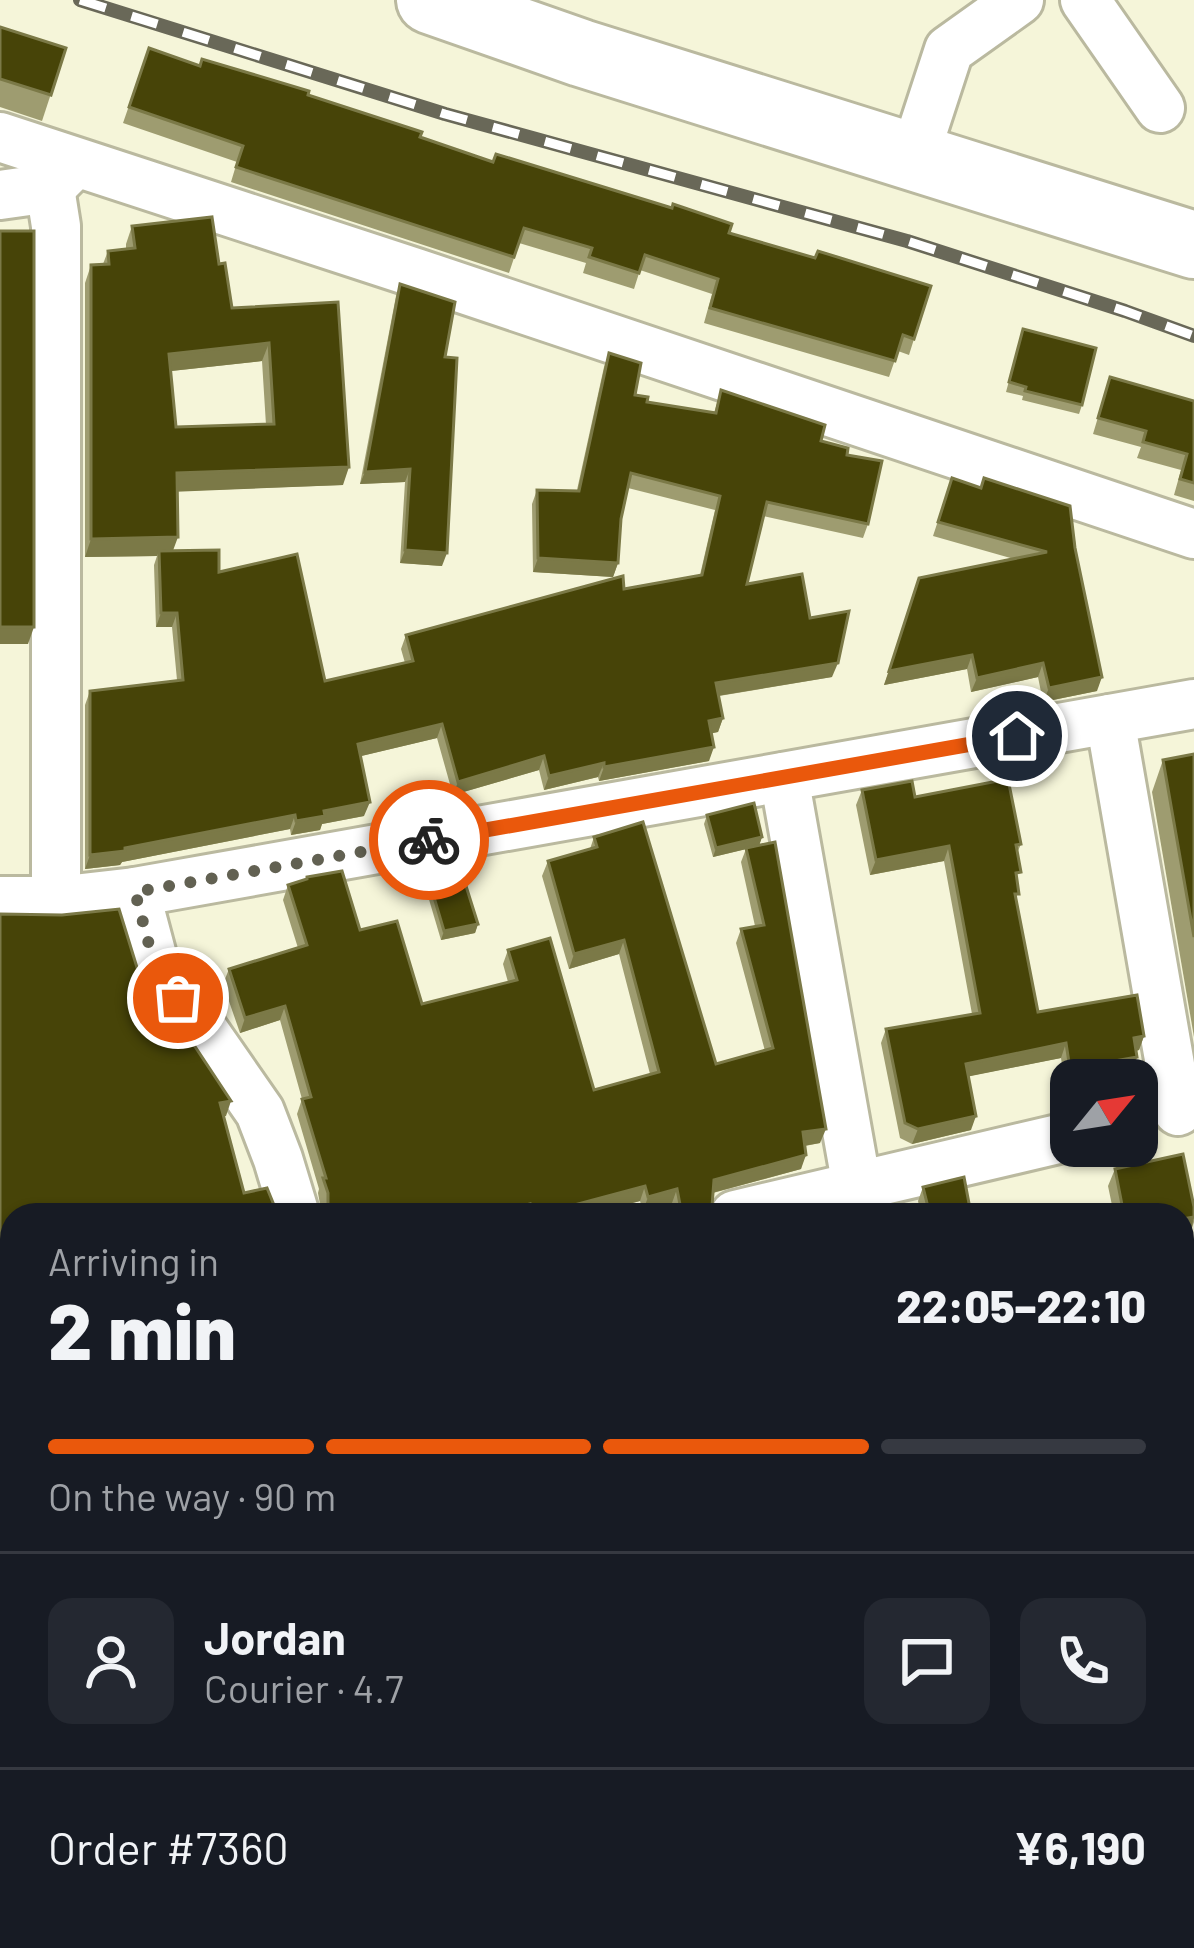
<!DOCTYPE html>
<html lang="en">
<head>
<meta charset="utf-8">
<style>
	:root { --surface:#171b24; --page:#242831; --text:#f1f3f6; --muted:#9ea1a6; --line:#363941; --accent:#ea580c }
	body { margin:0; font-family:Barlow,sans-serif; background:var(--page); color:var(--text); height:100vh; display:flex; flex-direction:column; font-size:45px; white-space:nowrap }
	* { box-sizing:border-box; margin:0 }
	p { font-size:39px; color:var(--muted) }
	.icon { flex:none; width:66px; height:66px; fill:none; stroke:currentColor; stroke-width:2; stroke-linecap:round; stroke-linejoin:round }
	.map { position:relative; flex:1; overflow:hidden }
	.sheet { position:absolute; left:0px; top:1203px; width:1194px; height:747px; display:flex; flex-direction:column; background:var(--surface); border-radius:36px 36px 0 0; box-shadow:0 3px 9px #0004 }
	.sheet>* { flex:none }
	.needle { width:78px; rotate:60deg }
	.controls { position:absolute; left:1050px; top:1059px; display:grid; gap:24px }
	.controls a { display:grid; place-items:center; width:108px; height:108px; border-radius:24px; background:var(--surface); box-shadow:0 3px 9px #0004; font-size:60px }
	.pin { position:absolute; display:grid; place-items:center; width:102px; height:102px; color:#fff; margin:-51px; border:6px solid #fff; border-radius:50%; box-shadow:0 3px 12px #0007 }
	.courier { position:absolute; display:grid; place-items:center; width:120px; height:120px; margin:-60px; border:9px solid #ea580c; border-radius:50%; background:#fff; color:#222; box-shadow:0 3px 15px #0007 }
	.head em { font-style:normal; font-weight:800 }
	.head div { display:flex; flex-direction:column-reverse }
	.head { display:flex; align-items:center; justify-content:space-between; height:204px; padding:0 48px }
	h1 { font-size:78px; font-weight:800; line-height:90px }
	.bar { display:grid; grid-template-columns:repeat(4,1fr); gap:18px 12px; align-content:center; height:144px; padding:0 48px }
	.bar i { height:15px; border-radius:9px; background:var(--line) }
	.bar .on { background:var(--accent) }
	.bar p { grid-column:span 4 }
	.line { display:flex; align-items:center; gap:30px; padding:0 48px; border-top:3px solid var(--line) }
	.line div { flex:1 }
	.round { display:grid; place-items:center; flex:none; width:126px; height:126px; border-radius:24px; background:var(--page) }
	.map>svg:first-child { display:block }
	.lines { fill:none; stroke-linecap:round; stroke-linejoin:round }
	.street-casing { stroke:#bab99f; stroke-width:54 }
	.secondary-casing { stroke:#bab99f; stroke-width:72 }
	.street { stroke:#fff; stroke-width:48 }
	.secondary { stroke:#fff; stroke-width:66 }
	.rail-casing { stroke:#696858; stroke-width:14 }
	.rail { stroke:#fff; stroke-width:9; stroke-dasharray:27; stroke-linecap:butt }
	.wall { fill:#9e9c70; fill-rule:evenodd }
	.shaded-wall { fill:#7b7947 }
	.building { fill:#474408; stroke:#7b7947; stroke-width:3; fill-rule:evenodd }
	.done { stroke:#626152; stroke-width:12; stroke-dasharray:0 21.6 }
	.route { stroke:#ea580c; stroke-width:15 }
</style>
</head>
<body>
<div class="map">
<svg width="1194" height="1948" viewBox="0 0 1194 1948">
	<rect width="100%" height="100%" fill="#f5f5d9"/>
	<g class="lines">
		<g class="street-casing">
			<g id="street">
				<polyline points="1085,0 1160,108"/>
				<polyline points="0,137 416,273 1194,534"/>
				<polyline points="914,157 949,50 1019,0"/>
				<polyline points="50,188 56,226 56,901"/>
				<polyline points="0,195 50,188 73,165"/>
				<polyline points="1110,719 1178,1111"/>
				<polyline points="784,777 862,1215"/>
				<polyline points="135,892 156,971 199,1024 260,1112 278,1159 295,1215"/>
				<polyline points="0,901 56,901 135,892 1194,704"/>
				<polyline points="735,1215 1071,1136"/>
				<polyline points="0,1349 12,1346"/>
				<polyline points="460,1938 500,1948"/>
				<polyline points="988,1938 990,1948"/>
				<polyline points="124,1948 247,1938"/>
			</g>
		</g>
		<g class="secondary-casing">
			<polyline id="secondary" points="430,0 581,53 1194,245"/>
		</g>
		<use href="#street" class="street"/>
		<use href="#secondary" class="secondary"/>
		<g class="rail-casing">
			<polyline id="rail" points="80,0 445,114 907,241 1125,311 1194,336"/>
		</g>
		<use href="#rail" class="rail"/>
	</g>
	<g class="wall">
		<polygon points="0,27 66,48 42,121 0,107"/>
		<polygon points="149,48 200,66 308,95 420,137 493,162 729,233 914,339 909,355 898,351 889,377 704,323 712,294 640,270 634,289 583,273 586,263 519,243 509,273 231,182 237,162 123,123"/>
		<path d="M132 226 219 264 232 308 338 302 343 485 177 491 173 550 219 572 325 681 405 663 401 649 406 635 624 589 700 575 715 510 628 488 621 519 618 563 613 577 533 572 532 504 537 490H577L604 367 609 353 635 395 647 402 714 413 721 390 847 455 868 524 863 538 763 516 747 584 810 618 832 677 719 696 723 718 718 732 711 733 709 761 599 781 598 777 544 790 539 770 453 795 437 738 361 756 364 816 322 824 320 830 291 835 290 829 122 862 120 865 85 869V705L90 691 177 680 172 627H156L154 565 157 556 85 557V283L91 265 103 264 108 251 126 249V244ZM262 361 266 425 176 427 171 371Z"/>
		<polygon points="400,284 445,357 442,566 400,563 405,482 360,484 396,296"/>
		<polygon points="1023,329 1082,405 1079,414 1022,400 1023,396 1006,392"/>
		<polygon points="1110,377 1194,401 1194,501 1174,495 1181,470 1137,458 1141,447 1093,434"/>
		<polygon points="952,478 981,488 1070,506 1097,691 1043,702 1038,677 971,692 967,669 884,685 919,578 1014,559 933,536"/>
		<polygon points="1194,754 1194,1037 1152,792 1163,760"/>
		<polygon points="862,790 915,797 1021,844 1017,853 1017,900 1038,1012 1144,1036 1139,1050 1136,1051 1137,1057 1132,1071 1065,1084 1061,1058 969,1076 971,1130 912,1144 900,1138 881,1043 886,1029 972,1014 944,861 870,875 856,805"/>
		<polygon points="707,815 762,837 759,845 820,1143 805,1146 801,1169 713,1193 712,1206 718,1215 674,1215 672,1203 643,1211 640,1201 586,1215 322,1215 318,1193 319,1189 297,1114 302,1099 280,1020 240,1033 223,984 229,969 298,948 283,900 288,885 306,879 307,877 360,930 422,1004 508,982 503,964 508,950 594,1090 650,1074 619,954 569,969 542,876 548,861 590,849 594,837 716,1064 765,1051 736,943 741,929 755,926 741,862 746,849 713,857 704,824"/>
		<polygon points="428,877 478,924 475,933 441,940 425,886"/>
		<polygon points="1115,1169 1194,1207 1194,1222 1190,1234 1182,1236 1182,1215 1114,1215 1108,1186"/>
		<polygon points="923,1187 971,1214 981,1215 921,1215 918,1201"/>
	</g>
	<g class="shaded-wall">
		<polygon points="269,343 262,361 162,372 169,354"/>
		<polygon points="349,467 343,485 170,492 177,473"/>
		<polygon points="410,469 405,482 360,484 365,472"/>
		<polygon points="178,537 171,556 159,551 157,556 85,557 91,539"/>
		<polygon points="405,550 447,553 442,566 400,563"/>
		<polygon points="538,558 618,563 613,577 533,572"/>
		<polygon points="161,613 177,613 172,627 156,627"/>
		<polygon points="0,627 34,627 28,644 0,644"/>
		<polygon points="972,655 967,669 884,685 889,671"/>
		<polygon points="838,663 832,677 711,697 716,683"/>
		<polygon points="1043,663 1038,677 971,692 977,678"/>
		<polygon points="1102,677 1097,691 1043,702 1049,688"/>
		<polygon points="723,718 718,732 704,735 709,721"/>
		<polygon points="442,724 437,738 353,758 358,744"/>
		<polygon points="714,747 709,761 599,781 604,767"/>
		<polygon points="544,756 539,770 453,795 458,782"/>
		<polygon points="604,763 598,777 544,790 549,776"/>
		<polygon points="370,802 364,816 322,824 320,830 291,835 296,821 324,811"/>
		<polygon points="295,815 290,829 122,862 120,865 85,869 90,855"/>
		<polygon points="762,837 759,846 713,857 716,848"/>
		<polygon points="949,846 944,861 870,875 876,860"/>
		<polygon points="478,924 475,933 441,940 444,931"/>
		<polygon points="624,940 619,954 569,969 574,954"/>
		<polygon points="285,1006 280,1020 240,1033 245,1018"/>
		<polygon points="1144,1036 1139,1050 1129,1052 1134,1038"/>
		<polygon points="1066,1043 1061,1058 961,1078 966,1064"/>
		<polygon points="1137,1057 1132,1071 1085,1080 1071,1080 1071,1083 1065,1084 1070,1069"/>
		<polygon points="231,1101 226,1116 215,1118 220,1103"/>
		<polygon points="976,1116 971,1130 912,1144 918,1129"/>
		<polygon points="826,1129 820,1143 797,1147 803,1132"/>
		<polygon points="806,1155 801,1169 708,1194 714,1180"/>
		<polygon points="645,1186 640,1201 586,1215 537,1215"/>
		<polygon points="677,1189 672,1203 643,1211 648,1197"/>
		<polygon points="530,1204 525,1215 488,1215"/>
		<polygon points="1194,1217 1190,1234 1182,1236 1182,1219"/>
		<polygon points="0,1293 12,1293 8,1308 0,1307"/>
		<polygon points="12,1488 12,1500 0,1500 0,1489"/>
		<polygon points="1194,1590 1194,1602 1182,1606 1182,1594"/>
		<polygon points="12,1607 12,1622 0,1623 0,1609"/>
		<polygon points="726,1940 766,1943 764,1948 723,1948"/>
	</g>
	<g class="building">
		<polygon points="0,27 66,48 51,95 0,79"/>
		<polygon points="149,48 200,66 202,59 309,91 308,95 422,132 420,137 493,162 496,154 672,208 673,204 732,224 729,233 815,258 818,251 931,286 914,339 903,335 895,361 710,308 718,279 645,255 639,273 589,257 592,248 524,228 514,257 236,167 243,146 129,107"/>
		<path d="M212 217 219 264 225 263 232 308 338 302 349 467 177 473 178 537 91 539V265L109 264 108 251 135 248 132 226ZM269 343 274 424 176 427 169 354Z"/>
		<rect x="0" y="231" width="34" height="396"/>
		<polygon points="400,284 455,302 445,357 457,358 447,553 405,550 410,469 365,472"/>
		<polygon points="1023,329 1096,348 1082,405 1025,391 1026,387 1009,382"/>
		<polygon points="609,353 641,363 635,395 648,397 647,402 716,413 721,390 825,425 821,441 848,448 847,455 882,461 868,524 767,502 747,584 802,574 810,618 849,611 838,663 716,683 723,718 709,721 714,747 604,767 604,763 549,776 544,756 458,782 442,724 358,744 370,802 324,811 325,816 296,821 295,815 125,848 125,851 90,855 90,691 183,680 177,613 161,613 159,551 219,550 219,572 297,554 325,681 413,661 406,635 623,576 624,589 702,575 720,496 631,473 621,519 618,563 538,558 537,490 579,491"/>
		<polygon points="1110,377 1194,401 1194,483 1180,479 1187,454 1143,442 1146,431 1098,418"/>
		<polygon points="952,478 981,488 984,478 1070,506 1075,548 1102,677 1049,688 1043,663 977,678 972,655 889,671 919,578 1047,552 938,522"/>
		<polygon points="1194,754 1194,937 1163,760"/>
		<polygon points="1008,779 1021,844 1016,845 1021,872 1016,873 1019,894 1015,894 1038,1012 1137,995 1144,1036 1134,1038 1137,1057 1070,1069 1066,1043 966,1064 976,1116 918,1129 905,1123 886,1029 980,1013 949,846 876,860 862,790 912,781 915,797"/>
		<polygon points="754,803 762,837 716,848 707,815"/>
		<polygon points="643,822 716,1064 773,1048 741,929 764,925 746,848 775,842 826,1129 803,1132 806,1155 714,1180 712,1206 718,1215 682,1215 677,1189 648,1197 645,1186 537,1215 531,1215 530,1204 488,1215 324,1215 328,1208 328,1193 323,1178 326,1178 302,1099 311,1097 285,1006 245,1018 229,969 307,945 288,885 307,879 307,877 342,871 360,930 397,921 422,1004 517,980 508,950 550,938 594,1090 659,1072 624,940 574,954 548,861 597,847 594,837"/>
		<polygon points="460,867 478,924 444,931 428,877"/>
		<polygon points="119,909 139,974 182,1027 231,1101 220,1103 244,1193 267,1188 278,1215 12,1215 12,1293 0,1293 0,914 62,915"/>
		<polygon points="1183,1154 1194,1207 1194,1217 1182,1219 1182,1215 1124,1215 1115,1169"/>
		<polygon points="964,1177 971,1214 980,1212 981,1215 930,1215 923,1187"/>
		<polygon points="12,1379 12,1488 0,1489 0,1382"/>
		<polygon points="1194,1494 1194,1590 1182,1594 1182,1496"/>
		<polygon points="12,1541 12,1607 0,1609 0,1542"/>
		<polygon points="12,1677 12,1938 32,1938 33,1948 0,1948 0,1679"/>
		<polygon points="726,1938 766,1938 766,1943 726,1940"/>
		<polygon points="339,1945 339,1948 307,1948"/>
	</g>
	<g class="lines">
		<polyline class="done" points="178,998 156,971 135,892 429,840"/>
		<polyline class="route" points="429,840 1017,736"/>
	</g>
</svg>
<div class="controls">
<a><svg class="needle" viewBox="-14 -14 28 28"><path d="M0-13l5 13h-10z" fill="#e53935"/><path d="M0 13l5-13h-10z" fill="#9ea1a6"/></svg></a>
</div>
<div class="pin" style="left:178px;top:998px;background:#ea580c"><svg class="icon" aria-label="bag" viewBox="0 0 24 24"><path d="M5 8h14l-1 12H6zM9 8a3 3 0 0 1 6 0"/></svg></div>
<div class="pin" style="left:1017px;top:736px;background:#1f2937"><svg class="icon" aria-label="home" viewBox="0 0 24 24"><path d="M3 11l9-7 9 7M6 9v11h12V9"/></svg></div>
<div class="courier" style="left:429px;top:840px"><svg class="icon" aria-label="bike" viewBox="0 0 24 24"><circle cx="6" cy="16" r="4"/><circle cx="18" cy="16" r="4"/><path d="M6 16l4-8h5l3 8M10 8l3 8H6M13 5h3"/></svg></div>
<section class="sheet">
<div class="head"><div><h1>2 min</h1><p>Arriving in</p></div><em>22:05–22:10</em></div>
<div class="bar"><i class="on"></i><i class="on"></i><i class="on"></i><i></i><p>On the way · 90 m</p></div>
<div class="line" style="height:216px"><a class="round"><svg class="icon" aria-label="person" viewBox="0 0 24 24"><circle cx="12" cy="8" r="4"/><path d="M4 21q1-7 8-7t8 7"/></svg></a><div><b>Jordan</b><p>Courier · 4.7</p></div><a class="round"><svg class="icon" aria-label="chat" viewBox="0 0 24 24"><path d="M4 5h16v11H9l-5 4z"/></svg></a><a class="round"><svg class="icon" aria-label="phone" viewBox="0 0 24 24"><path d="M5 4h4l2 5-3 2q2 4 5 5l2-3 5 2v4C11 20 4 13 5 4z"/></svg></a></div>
<div class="line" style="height:156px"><div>Order #7360</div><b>¥6,190</b></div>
</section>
</div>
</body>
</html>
